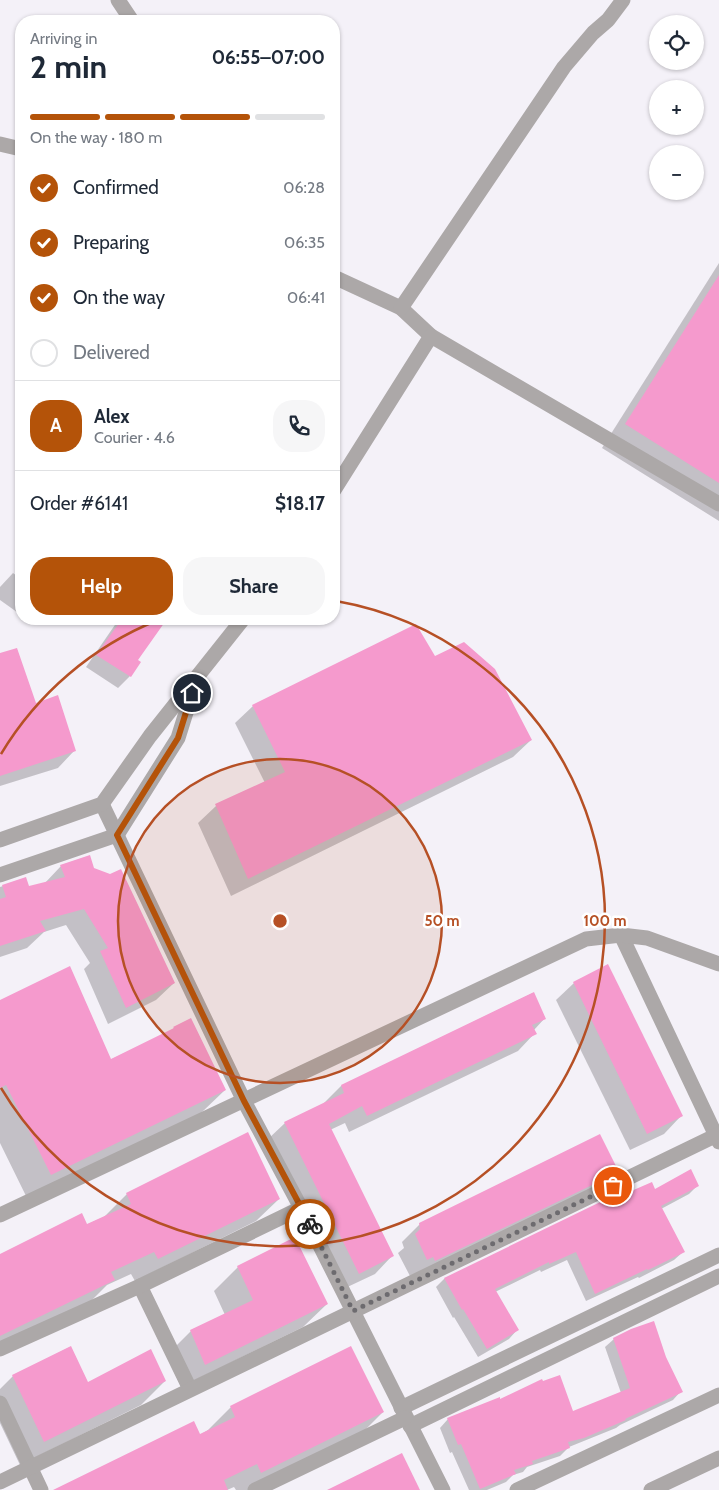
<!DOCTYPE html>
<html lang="en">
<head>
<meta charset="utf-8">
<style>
	:root { --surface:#fff; --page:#f6f6f7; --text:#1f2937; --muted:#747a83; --line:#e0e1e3; --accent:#b45309 }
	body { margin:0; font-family:Cabin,sans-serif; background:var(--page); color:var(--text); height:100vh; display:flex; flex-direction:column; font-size:19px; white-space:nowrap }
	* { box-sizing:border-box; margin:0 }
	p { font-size:16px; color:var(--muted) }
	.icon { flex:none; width:28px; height:28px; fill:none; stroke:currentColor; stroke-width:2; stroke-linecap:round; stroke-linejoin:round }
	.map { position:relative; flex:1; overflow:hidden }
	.details { position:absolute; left:15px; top:15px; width:325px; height:610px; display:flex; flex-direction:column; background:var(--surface); border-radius:20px; box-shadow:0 1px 4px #0004 }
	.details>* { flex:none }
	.tools { position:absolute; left:649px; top:15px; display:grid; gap:10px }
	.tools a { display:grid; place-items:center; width:55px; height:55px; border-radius:50%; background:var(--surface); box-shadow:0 1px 4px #0004; font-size:25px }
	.pin { position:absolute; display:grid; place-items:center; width:42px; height:42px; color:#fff; margin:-21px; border:2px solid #fff; border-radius:50%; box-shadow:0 1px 5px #0007 }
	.courier { position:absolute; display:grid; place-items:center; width:50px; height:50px; margin:-25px; border:4px solid #b45309; border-radius:50%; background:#fff; color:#222; box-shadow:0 1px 6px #0007 }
	.head em { font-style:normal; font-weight:700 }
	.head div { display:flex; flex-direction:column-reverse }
	.head { display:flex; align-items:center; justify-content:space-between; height:85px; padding:0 15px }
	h1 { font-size:32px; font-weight:700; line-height:38px }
	.bar { display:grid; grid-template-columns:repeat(4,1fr); gap:8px 5px; align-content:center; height:60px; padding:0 15px }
	.bar i { height:6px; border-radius:4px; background:var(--line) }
	.bar .current { background:var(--accent) }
	.bar p { grid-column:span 4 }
	.line { display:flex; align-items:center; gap:12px; padding:0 15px; border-top:1px solid var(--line) }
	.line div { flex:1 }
	.round { display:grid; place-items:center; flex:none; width:52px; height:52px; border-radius:20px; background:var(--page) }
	ol { padding:0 15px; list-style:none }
	li { display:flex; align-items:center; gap:15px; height:55px }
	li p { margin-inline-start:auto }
	li .icon { padding:5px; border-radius:50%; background:var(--accent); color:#fff; stroke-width:4 }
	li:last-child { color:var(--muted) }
	li i { width:28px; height:28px; border:2px solid var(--line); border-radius:50% }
	.button { display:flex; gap:10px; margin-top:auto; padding:10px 15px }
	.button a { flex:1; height:58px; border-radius:20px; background:var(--accent); color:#fff; font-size:20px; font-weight:700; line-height:58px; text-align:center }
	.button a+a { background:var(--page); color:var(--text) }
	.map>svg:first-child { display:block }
	.shadow { fill:#0003 }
	.building { fill:#f59acd }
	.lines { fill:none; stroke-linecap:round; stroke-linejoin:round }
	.minor { stroke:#aca8a8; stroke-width:15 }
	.done { stroke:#6d6b6f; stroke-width:5; stroke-dasharray:0 9 }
	.route { stroke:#b45309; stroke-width:6 }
	.ring { fill:none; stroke:#b65025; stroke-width:2.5 }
	.centre { fill:#b65025; stroke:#fff; stroke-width:2.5 }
	.ring-label { font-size:15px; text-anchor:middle; font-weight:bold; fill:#b65025; stroke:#fff; stroke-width:5; stroke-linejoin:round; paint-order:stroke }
</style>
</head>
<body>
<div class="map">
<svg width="719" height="1490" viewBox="0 0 719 1490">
	<rect width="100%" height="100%" fill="#f4f1f8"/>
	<g class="shadow">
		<polygon points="719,263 719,521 602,448"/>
		<polygon points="13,573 21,579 21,615 0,600 0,587"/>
		<polygon points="119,619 165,619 136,660 130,676 118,688 86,667"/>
		<polygon points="0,655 35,704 74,751 58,768 0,786"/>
		<polygon points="434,657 531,740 513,757 231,896 198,823 216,806 265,783 235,723 253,706"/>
		<polygon points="61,866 174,983 156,1000 108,1024 84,969 90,963 66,925 44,932 27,948 0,957 0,887 25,879 29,888 44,884"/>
		<polygon points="574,983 681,1116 664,1134 630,1150 556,1000"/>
		<polygon points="533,993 545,1018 534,1030 535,1033 518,1051 349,1132 345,1123 330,1130 392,1256 375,1274 341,1290 267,1140 285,1123 323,1104 341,1086"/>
		<polygon points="0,1002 110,1060 171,1031 174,1028 190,1020 225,1090 201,1113 27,1198 0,1143"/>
		<polygon points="618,1172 600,1189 410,1276 398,1253 404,1248 402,1242 420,1224"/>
		<polygon points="698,1185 689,1194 661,1209 683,1252 674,1260 639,1278 638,1277 586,1301 567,1260 541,1272 540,1270 495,1292 517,1330 509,1339 478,1357 454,1317 453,1318 436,1287 444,1279 628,1194"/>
		<polygon points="127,1194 279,1199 256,1221 135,1281 131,1274 107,1285 90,1302 0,1347 0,1255 86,1225 104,1217"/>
		<polygon points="238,1267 327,1304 303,1327 181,1387 167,1355 191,1331 225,1315 214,1291"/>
		<polygon points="614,1339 665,1357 681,1391 673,1400 620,1425 616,1428 569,1447 560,1456 527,1467 523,1472 513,1475 506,1482 487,1490 469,1490 452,1452 450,1453 440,1428 448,1419 500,1400 572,1413 621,1393 605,1347"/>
		<polygon points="70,1347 87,1383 165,1381 141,1405 20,1465 0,1423 0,1389 13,1376"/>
		<polygon points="231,1407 383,1412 360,1435 249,1490 236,1490 234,1487 227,1490 60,1490 200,1435 208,1430"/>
	</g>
	<g class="building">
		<polygon points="719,275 719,483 625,424"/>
		<polygon points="122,619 167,619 138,660 141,662 131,677 96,655"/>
		<polygon points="416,624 435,656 464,642 495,669 532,740 248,879 215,804 285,772 252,705"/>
		<polygon points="17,648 36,703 58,695 76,751 0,776 0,653"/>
		<polygon points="90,855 94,868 110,874 121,869 175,983 126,1008 100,951 108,948 84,909 40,921 46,931 0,946 0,899 6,897 2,885 26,877 29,886 65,877 60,865"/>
		<polygon points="608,964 683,1116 647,1134 573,982"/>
		<polygon points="70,966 111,1059 174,1028 173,1027 191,1018 226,1090 51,1175 6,1085 0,1088 0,1000"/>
		<polygon points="534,992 546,1019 532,1025 537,1034 367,1116 362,1106 329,1124 394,1256 359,1274 284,1122 344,1093 341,1085"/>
		<polygon points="248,1132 280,1199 158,1259 154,1252 111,1272 115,1280 0,1336 0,1254 82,1213 87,1224 131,1204 126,1193"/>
		<polygon points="600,1134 619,1172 435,1261 433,1257 427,1260 415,1234 420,1229 419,1223"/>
		<polygon points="691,1169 699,1186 661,1206 685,1252 648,1270 647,1269 595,1294 576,1252 549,1264 549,1262 495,1289 519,1330 487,1349 463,1309 462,1310 444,1278 627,1189 629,1192 652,1182 655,1189"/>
		<polygon points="295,1237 328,1304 205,1365 190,1330 253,1300 237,1266"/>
		<polygon points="654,1321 666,1357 683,1392 625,1419 626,1420 584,1438 568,1442 570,1448 532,1461 533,1464 514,1470 516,1474 480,1489 461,1444 458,1445 447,1418 500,1397 500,1399 542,1379 543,1381 560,1375 573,1411 630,1388 613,1338 631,1329"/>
		<polygon points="71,1346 88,1382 151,1349 166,1381 44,1442 12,1375"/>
		<polygon points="351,1346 384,1412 261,1473 257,1464 224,1480 228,1490 53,1490 194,1421 200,1434 235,1417 230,1406"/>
		<polygon points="402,1453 420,1490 327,1490"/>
	</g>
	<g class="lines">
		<g class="minor">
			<polyline points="118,0 132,21"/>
			<polyline points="0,144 21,149"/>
			<polyline points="334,277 401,308 431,336"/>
			<polyline points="401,308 564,67 593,33 608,20 623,0"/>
			<polyline points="334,490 431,336 719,504"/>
			<polyline points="102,804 244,1101 301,1208 443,1490"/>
			<polyline points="0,840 102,804 150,736 243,619"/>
			<polyline points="0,875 117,835 178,738 194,687"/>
			<polyline points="621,935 719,1142"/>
			<polyline points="0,1215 586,939 621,935 647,938 719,964"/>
			<polyline points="140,1286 190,1389"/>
			<polyline points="0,1349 140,1286 301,1208"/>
			<polyline points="0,1403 41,1490"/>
			<polyline points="401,1408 719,1255"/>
			<polyline points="410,1426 719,1276"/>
			<polyline points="0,1482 719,1134"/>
			<polyline points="255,1490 405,1418"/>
			<polyline points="517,1490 719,1395"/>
			<polyline points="651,1490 719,1458"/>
		</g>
	</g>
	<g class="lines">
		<polyline class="done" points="310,1224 353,1311 613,1186"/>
		<polyline class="route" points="192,693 178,738 117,835 244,1101 310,1224"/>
	</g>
	<circle cx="280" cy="921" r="162" fill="#b65025" fill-opacity=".12"/>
	<g class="ring">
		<circle cx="280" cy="921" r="162"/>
		<path d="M1 754A325 325 0 0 1 158 620M336 601A325 325 0 1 1 1 1088"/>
	</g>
	<circle cx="280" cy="921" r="8" class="centre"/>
	<g class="ring-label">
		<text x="442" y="926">50 m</text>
		<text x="605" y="926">100 m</text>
	</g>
</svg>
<div class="tools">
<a><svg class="icon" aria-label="locate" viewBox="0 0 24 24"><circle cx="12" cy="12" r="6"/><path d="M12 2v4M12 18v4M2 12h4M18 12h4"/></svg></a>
<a>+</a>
<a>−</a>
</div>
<div class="pin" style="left:613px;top:1186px;background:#ea580c"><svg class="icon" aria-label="bag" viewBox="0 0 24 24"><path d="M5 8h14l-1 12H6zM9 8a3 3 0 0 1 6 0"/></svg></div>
<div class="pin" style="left:192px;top:693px;background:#1f2937"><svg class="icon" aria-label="home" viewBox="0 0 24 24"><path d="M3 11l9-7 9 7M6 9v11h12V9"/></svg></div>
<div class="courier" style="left:310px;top:1224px"><svg class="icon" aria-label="bike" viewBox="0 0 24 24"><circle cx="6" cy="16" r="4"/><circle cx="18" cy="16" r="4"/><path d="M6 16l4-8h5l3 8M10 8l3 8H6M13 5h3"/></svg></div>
<section class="details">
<div class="head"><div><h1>2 min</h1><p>Arriving in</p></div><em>06:55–07:00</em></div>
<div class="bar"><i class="current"></i><i class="current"></i><i class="current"></i><i></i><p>On the way · 180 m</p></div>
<ol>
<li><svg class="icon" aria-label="check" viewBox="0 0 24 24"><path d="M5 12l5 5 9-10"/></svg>Confirmed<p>06:28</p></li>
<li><svg class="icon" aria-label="check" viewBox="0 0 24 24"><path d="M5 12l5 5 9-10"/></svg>Preparing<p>06:35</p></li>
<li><svg class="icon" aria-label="check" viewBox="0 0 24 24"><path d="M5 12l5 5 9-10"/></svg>On the way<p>06:41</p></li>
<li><i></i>Delivered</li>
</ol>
<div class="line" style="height:90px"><b class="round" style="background:var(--accent);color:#fff">A</b><div><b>Alex</b><p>Courier · 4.6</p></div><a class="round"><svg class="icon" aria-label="phone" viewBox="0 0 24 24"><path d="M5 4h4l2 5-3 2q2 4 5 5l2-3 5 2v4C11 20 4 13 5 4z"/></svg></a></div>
<div class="line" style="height:65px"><div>Order #6141</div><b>$18.17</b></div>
<div class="button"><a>Help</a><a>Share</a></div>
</section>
</div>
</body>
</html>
